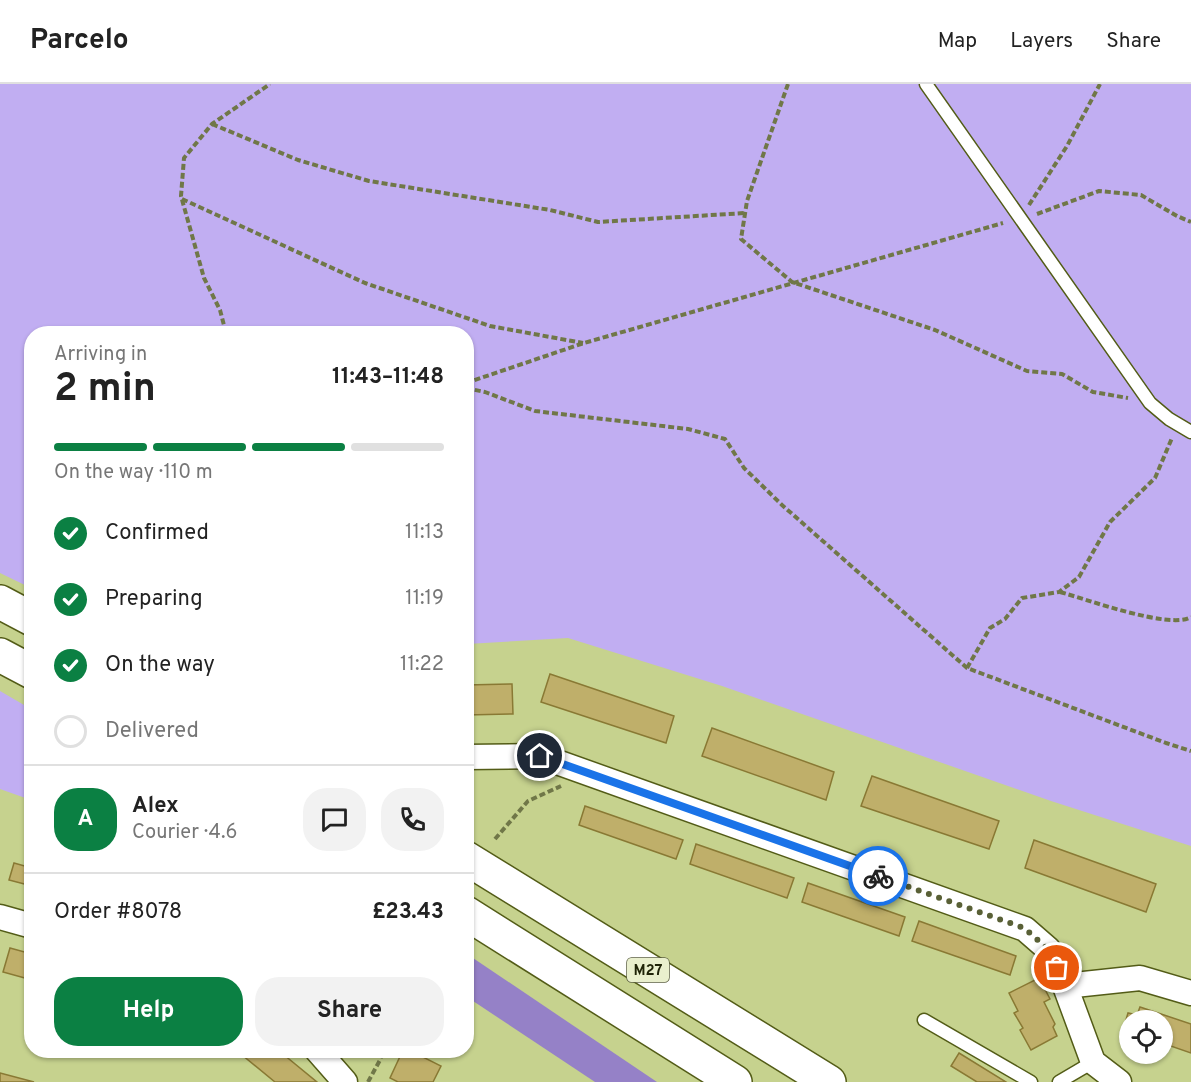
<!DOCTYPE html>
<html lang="en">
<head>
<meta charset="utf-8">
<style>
	:root { --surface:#fff; --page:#f2f2f2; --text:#222; --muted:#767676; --line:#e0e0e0; --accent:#0b8043 }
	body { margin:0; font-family:Overpass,sans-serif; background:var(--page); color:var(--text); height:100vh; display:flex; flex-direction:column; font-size:22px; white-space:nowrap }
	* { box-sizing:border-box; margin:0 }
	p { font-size:20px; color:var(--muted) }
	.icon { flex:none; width:33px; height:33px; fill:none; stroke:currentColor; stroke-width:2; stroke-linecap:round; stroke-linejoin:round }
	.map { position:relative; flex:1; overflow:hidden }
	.side { position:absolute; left:24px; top:242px; width:450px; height:732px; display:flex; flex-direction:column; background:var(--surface); border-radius:24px; box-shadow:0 2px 4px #0004 }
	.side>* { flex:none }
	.controls { position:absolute; left:1119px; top:926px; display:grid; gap:12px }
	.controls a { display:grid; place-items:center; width:54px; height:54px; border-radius:50%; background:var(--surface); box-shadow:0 2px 4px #0004; font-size:30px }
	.pin { position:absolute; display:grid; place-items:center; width:51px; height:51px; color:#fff; margin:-26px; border:3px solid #fff; border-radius:50%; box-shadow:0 2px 6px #0007 }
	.courier { position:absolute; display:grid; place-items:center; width:60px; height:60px; margin:-30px; border:4px solid #1a73e8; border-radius:50%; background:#fff; color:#222; box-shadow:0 2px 8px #0007 }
	.overview em { font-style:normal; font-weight:700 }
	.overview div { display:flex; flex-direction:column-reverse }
	.overview { display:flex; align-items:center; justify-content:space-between; height:102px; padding:0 30px }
	h1 { font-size:39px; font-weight:700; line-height:45px }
	.bar { display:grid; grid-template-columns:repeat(4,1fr); gap:9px 6px; align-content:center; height:72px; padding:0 30px }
	.bar i { height:8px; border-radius:4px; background:var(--line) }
	.bar .on { background:var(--accent) }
	.bar p { grid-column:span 4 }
	.line { display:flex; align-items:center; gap:15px; padding:0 30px; border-top:2px solid var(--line) }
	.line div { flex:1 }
	.round { display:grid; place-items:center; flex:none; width:63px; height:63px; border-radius:24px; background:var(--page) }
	ol { padding:0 30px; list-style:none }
	li { display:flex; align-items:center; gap:18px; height:66px }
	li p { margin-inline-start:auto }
	li .icon { padding:6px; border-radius:50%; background:var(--accent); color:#fff; stroke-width:4 }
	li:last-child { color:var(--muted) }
	li i { width:33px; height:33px; border:3px solid var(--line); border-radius:50% }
	.button { display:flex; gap:12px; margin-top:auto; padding:12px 30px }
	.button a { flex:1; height:69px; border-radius:24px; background:var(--accent); color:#fff; font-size:24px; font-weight:700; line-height:69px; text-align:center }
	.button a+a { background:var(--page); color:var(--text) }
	header { display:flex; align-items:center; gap:36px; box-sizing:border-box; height:84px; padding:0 30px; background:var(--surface); border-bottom:2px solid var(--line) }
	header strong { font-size:28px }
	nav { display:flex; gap:33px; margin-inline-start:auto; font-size:21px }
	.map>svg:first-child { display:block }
	.green { fill:#c1aef2 }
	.forest { fill:#9581c7 }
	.building { fill:#bfaf6a; stroke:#897934; stroke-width:1.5 }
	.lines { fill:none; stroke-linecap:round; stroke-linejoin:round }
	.service-casing { stroke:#535c17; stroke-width:15 }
	.minor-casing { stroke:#535c17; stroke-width:27 }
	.motorway-casing { stroke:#535c17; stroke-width:36 }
	.path { stroke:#707748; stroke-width:4; stroke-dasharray:6 3; stroke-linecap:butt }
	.service { stroke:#fff; stroke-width:12 }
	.minor { stroke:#fff; stroke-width:24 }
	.motorway { stroke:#fff; stroke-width:33 }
	.done { stroke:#596036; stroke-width:6; stroke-dasharray:0 10.8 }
	.route { stroke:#1a73e8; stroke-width:8 }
	.labels { text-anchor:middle; stroke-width:4.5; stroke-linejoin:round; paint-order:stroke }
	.shield { fill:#e9efcd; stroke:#5c6042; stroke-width:1.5 }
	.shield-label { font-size:15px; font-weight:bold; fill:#1f2307 }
</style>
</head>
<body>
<header>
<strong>Parcelo</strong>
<nav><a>Map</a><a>Layers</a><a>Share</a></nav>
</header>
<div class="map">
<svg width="1191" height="998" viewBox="0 0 1191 998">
	<rect width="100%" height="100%" fill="#c6d28e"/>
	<g class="green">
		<polygon points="0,0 1191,0 1191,762 1051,717 722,602 568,554 467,560 466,249 154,249 143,245 142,249 32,249 31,504 0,489"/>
		<polygon points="0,607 31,625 31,716 0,705"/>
	</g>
	<polygon class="forest" points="467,870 657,998 595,998 467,913"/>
	<g class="building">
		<polygon points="550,590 674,632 666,659 541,618"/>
		<polygon points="512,600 513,630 466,631 466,601"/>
		<polygon points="712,644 834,688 826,716 702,672"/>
		<polygon points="872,692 999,737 989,765 861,722"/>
		<polygon points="585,722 683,756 676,775 579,741"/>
		<polygon points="1034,756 1156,800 1146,828 1025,784"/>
		<polygon points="696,760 794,794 787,814 690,780"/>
		<polygon points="14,779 32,784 32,802 9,796"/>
		<polygon points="808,799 905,833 899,852 802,818"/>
		<polygon points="919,837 1016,872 1010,891 912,857"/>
		<polygon points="10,864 32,870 32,896 3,888"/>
		<polygon points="1039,894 1050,915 1044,918 1055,940 1053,943 1057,952 1031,966 1020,946 1023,944 1014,929 1018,927 1009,909"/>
		<polygon points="1140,923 1191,940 1191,969 1162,959 1162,936 1130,936 1130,949 1123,946 1128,929 1137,931"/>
		<polygon points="236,966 278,966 317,998 275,998"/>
		<polygon points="403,966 409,966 441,982 433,998 398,998 390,994"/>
		<polygon points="959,969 1006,998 977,998 951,982"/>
		<polygon points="0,989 34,998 0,998"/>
	</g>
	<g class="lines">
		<g class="service-casing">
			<g id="service">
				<polyline points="926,0 1150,319 1169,335 1191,348"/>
				<polyline points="924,936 1031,998"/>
				<polyline points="1059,998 1093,978"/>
			</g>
		</g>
		<g class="minor-casing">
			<g id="minor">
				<polyline points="466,673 540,672 1025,845 1048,865 1065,902 1093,978 1119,998"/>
				<polyline points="0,833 32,842"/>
				<polyline points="1065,902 1140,894 1191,909"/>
				<polyline points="317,966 345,998"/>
			</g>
		</g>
		<g class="motorway-casing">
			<g id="motorway">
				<polyline points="0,518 32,535"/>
				<polyline points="0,571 32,588"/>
				<polyline points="466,774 829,998"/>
				<polyline points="466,829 735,998"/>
			</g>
		</g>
		<g class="path">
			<polyline points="788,0 747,117 741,155 792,198 935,246 1027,287 1062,290 1093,308 1128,314"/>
			<polyline points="212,40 298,76 369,97 550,126 598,138 745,129"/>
			<polyline points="182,115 365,199 490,242 583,259"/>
			<polyline points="1029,121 1067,62 1100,0"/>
			<polyline points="1037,130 1099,107 1141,111 1177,132 1191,138"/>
			<polyline points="226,249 220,226 204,194 181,112 184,74 212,40 270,0"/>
			<polyline points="466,299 584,259 1003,139"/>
			<polyline points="466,304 485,308 535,327 688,345 725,355 744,384 782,421 967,584 1166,659 1191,667"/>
			<path d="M1060 508C1086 515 1170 546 1191 533"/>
			<polyline points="967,584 990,544 1005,535 1022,514 1059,508 1079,493 1110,438 1155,394 1172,354"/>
			<polyline points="495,755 528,717 561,702"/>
			<polyline points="368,998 380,976 383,966"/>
		</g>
		<use href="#service" class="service"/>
		<use href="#minor" class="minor"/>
		<use href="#motorway" class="motorway"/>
	</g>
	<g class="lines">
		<polyline class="done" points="878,792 1024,844 1048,865 1057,884"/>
		<polyline class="route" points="540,672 878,792"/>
	</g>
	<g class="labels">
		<rect class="shield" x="627" y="874" width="42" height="24" rx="4.5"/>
		<g class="shield-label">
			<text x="648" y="891">M27</text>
		</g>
	</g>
</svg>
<div class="controls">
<a><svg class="icon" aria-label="locate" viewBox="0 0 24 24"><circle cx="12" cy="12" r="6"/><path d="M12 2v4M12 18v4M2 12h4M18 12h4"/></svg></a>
</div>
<div class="pin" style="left:1057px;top:884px;background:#ea580c"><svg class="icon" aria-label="bag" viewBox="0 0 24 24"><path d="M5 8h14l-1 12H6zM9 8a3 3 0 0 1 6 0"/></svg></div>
<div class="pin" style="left:540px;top:672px;background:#1f2937"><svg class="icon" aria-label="home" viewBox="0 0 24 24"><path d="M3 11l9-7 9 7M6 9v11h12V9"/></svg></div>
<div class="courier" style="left:878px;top:792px"><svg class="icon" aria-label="bike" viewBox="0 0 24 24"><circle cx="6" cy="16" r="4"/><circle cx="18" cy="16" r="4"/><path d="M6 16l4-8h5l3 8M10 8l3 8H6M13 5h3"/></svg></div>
<section class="side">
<div class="overview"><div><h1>2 min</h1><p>Arriving in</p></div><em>11:43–11:48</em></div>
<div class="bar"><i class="on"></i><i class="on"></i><i class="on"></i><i></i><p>On the way · 110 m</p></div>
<ol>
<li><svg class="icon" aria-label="check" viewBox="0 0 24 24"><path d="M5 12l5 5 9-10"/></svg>Confirmed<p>11:13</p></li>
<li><svg class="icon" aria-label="check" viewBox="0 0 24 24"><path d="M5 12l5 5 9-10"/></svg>Preparing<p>11:19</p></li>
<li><svg class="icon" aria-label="check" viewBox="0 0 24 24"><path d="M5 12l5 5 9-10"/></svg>On the way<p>11:22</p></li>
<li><i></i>Delivered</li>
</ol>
<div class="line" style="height:108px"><b class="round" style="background:var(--accent);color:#fff">A</b><div><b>Alex</b><p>Courier · 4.6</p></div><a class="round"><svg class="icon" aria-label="chat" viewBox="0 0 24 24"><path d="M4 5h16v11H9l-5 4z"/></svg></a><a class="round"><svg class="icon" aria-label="phone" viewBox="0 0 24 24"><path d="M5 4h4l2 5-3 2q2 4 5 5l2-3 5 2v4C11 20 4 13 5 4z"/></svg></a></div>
<div class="line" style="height:78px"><div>Order #8078</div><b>£23.43</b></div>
<div class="button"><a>Help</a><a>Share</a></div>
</section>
</div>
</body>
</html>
